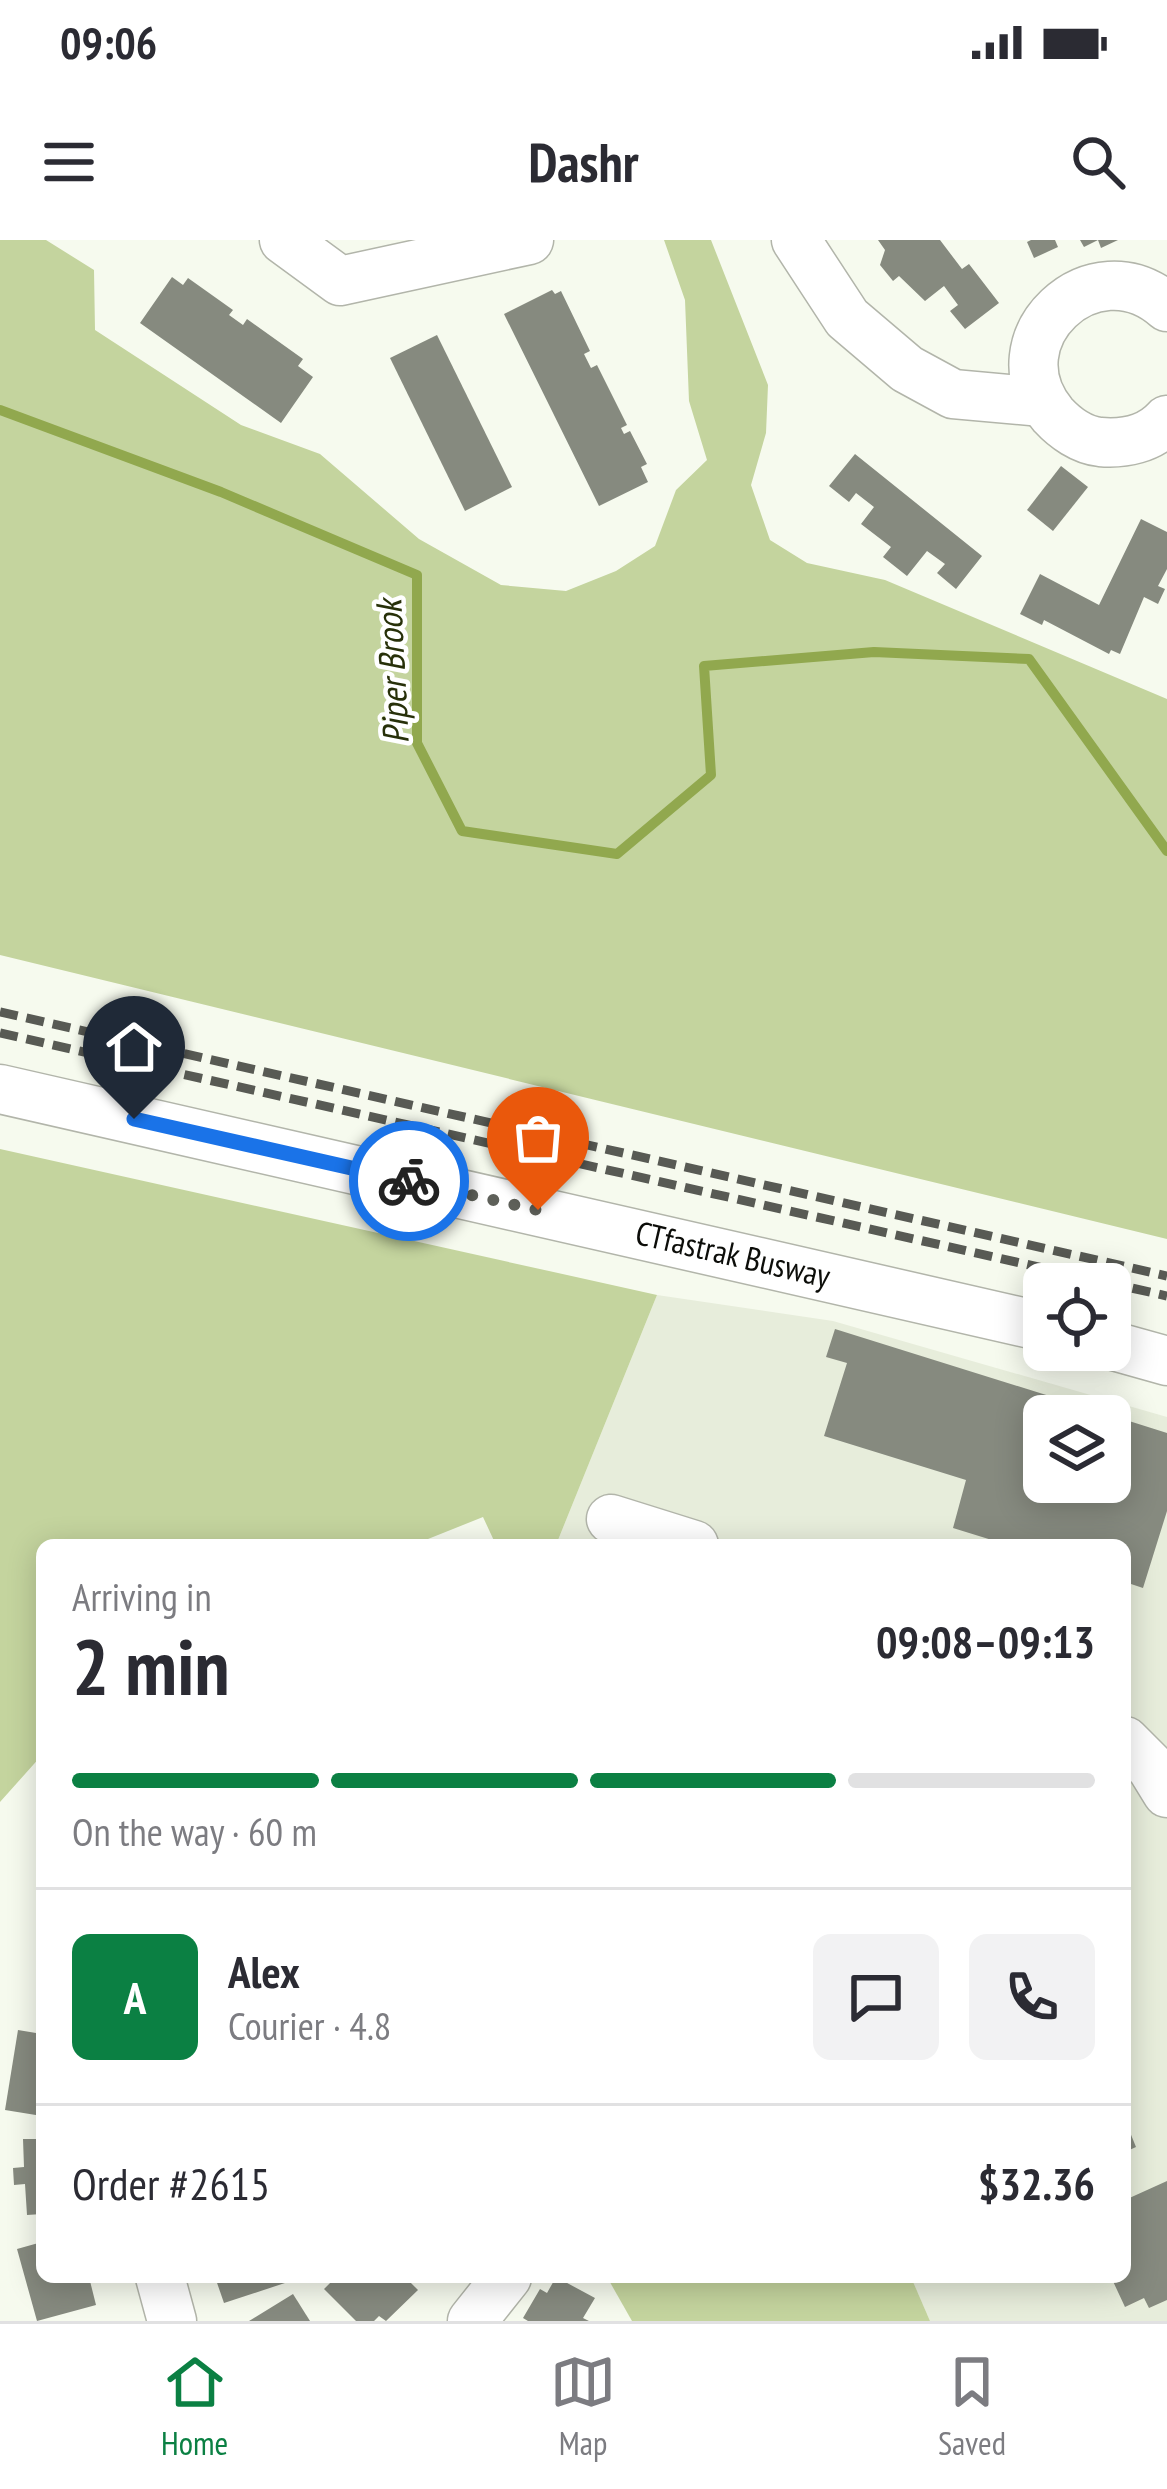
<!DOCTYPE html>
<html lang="en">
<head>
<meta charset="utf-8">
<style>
	:root { --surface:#fff; --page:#f2f2f3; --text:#2b2b33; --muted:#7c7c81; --line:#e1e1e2; --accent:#0b8043 }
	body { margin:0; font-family:"PT Sans Narrow",sans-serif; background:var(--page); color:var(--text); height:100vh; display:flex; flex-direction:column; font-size:45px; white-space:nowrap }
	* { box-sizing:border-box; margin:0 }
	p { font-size:39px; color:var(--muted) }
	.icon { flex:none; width:66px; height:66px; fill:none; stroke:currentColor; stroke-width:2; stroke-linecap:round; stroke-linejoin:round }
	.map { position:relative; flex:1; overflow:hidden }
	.drawer { position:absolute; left:36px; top:1299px; width:1095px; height:744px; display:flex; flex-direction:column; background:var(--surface); border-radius:18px; box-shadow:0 6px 30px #0003 }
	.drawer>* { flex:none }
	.buttons { position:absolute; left:1023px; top:1023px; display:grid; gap:24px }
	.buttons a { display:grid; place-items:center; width:108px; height:108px; border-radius:18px; background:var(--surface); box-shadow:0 6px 30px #0003; font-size:60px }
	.pin { position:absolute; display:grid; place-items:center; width:102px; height:102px; color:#fff; margin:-123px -51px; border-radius:50% 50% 50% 0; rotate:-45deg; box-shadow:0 0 12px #0007 }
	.pin .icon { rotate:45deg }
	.courier { position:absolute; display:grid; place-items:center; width:120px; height:120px; margin:-60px; border:9px solid #1a73e8; border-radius:50%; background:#fff; color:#222; box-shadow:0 3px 15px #0007 }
	.summary em { font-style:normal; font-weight:600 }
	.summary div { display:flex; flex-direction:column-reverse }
	.summary { display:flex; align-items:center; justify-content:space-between; height:204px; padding:0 36px }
	h1 { font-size:78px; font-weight:600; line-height:90px }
	.bar { display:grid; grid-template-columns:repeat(4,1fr); gap:18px 12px; align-content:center; height:144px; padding:0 36px }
	.bar i { height:15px; border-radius:9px; background:var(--line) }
	.bar .selected { background:var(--accent) }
	.bar p { grid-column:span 4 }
	.line { display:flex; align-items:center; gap:30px; padding:0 36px; border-top:3px solid var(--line) }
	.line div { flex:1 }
	.round { display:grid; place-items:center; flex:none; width:126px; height:126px; border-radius:18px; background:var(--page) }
	.status { display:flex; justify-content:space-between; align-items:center; height:84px; padding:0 60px; background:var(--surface); direction:ltr }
	.status svg { height:33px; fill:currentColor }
	header { display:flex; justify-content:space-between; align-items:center; height:156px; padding:0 36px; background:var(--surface); font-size:54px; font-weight:600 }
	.tabs { display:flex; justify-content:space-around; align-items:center; height:168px; border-top:3px solid var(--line); background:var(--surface); font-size:33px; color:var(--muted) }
	.tabs a { display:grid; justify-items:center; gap:6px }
	.tabs .selected { color:var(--accent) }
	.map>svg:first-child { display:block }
	.built { fill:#e7eddb; fill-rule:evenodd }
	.green { fill:#c4d49e }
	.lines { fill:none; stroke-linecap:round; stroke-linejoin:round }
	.stream { stroke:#91a84e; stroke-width:10 }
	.building { fill:#868a7f }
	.minor-casing { stroke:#b2b5aa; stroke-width:51 }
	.minor { stroke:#fff; stroke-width:48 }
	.rail { stroke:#585a54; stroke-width:9; stroke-dasharray:18 9; stroke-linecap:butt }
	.done { stroke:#5e6059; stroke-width:12; stroke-dasharray:0 21.6 }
	.route { stroke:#1a73e8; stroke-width:15 }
	.labels { text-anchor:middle; stroke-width:9; stroke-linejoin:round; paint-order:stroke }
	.street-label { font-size:33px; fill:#0c0d09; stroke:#fff }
	.water-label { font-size:36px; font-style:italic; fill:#273009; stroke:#fff }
</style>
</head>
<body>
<div class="status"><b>09:06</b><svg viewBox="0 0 49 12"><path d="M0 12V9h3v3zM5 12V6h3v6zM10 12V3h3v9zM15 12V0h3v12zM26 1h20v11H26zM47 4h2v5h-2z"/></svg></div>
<header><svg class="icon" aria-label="menu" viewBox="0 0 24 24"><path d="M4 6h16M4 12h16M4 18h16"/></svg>Dashr<svg class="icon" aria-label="search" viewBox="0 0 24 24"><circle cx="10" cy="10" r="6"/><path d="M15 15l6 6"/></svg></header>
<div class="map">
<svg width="1167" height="2081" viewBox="0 0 1167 2081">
	<rect width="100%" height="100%" fill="#f6faee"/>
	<path class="built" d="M657 1055 833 1081 1167 1177V2081H930L911 2037H1125V1305H556ZM1044 1176H1110V1242H1044Z"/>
	<g class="green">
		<polygon points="0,0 46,0 94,30 95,90 241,185 320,214 419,299 501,345 566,351 616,331 655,306 676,250 707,220 689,161 685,60 664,0 711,0 768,145 766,193 751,245 770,300 807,323 885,340 1167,459 1167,999 0,715"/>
		<polygon points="0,909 657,1055 556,1305 496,1305 483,1277 413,1305 42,1305 42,1515 0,1562"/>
		<polygon points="607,2037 911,2037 930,2081 632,2081"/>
	</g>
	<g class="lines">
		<polyline class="stream" points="0,170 221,252 417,335 417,503 462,591 617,614 711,535 704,426 874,412 1029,419 1167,611"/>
	</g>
	<g class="building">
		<polygon points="878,0 940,0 962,29 969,24 999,63 965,89 950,71 958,65 944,46 925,61 899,36 893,41 880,25 885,10"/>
		<polygon points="1031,0 1055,0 1058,7 1034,18 1027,2"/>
		<polygon points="1080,0 1118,0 1101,8 1098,0 1084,7"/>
		<polygon points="172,37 183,45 188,38 233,70 229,75 243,85 247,79 303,119 298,126 313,137 281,183 140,83"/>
		<polygon points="552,50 555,54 561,51 590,111 584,114 591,128 597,125 627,185 621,188 624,194 630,191 647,224 641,227 648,242 599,266 504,74"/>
		<polygon points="437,95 512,247 465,271 390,118"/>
		<polygon points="855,214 982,316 956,349 937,333 945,324 927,311 907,336 883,317 891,307 861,284 874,267 856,253 849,262 829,246"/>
		<polygon points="1061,226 1088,247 1053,291 1027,270"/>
		<polygon points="1141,279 1167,292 1167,329 1158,346 1165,349 1158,364 1144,357 1120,414 1111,410 1109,414 1044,380 1042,385 1020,374 1040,334 1099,365"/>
		<polygon points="835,1089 1110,1175 1044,1176 1044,1242 1110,1242 1110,1175 1167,1193 1167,1271 1143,1348 1125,1342 1125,1305 1008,1305 953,1288 966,1240 824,1196 847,1123 826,1117"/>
		<polygon points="18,1790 42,1794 42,1876 5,1870"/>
		<polygon points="1125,1880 1136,1907 1125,1912"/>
		<polygon points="23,1899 42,1899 42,1974 27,1975 25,1944 14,1945 13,1928 24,1927"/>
		<polygon points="1167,1941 1167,2060 1149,2068 1144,2058 1125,2067 1111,2037 1125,2037 1125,1960"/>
		<polygon points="42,2002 42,2037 89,2037 96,2065 37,2081 17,2009"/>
		<polygon points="215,2037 287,2037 288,2042 224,2063"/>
		<polygon points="336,2037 405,2037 418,2050 386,2081 379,2076 374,2081 356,2081 324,2049"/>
		<polygon points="556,2037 595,2058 583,2078 589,2081 528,2081 523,2078 540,2049 547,2053"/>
		<polygon points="293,2054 310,2081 249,2081"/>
	</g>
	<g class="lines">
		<g class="minor-casing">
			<g id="minor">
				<polyline points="284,0 340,41 529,0"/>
				<polyline points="796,0 847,78 907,129 953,154 1042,162"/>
				<path d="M1167 67C1093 2 990 100 1053 175 1065 188 1082 200 1100 202 1124 204 1150 199 1167 180"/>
				<polyline points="0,849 1044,1087"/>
				<polyline points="1110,1105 1167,1121"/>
				<polyline points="611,1279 694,1305"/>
				<polyline points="1125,1501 1151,1527 1167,1553"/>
				<polyline points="160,2037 172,2081"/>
				<polyline points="472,2081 507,2037"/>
			</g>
		</g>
		<use href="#minor" class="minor"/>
		<g class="rail">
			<polyline points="0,772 1167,1036"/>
			<polyline points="0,793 1167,1056"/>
		</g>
	</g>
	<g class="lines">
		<polyline class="done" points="409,941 538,970"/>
		<polyline class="route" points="134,879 409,941"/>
	</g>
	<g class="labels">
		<g class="street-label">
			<text transform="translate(733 1014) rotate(13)" y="12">CTfastrak Busway</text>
		</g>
		<g class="water-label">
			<text transform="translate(392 432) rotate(-93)" y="13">Piper Brook</text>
		</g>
	</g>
</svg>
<div class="buttons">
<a><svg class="icon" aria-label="locate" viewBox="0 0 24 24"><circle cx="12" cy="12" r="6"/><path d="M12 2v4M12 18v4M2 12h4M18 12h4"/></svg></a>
<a><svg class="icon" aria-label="layers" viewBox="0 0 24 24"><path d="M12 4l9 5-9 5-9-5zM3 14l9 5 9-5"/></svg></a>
</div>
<div class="pin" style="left:538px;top:970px;background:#ea580c"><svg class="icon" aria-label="bag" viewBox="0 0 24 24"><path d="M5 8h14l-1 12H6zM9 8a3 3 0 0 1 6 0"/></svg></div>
<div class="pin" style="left:134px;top:879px;background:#1f2937"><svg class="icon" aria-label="home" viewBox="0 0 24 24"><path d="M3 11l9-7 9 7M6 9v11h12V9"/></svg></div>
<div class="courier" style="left:409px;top:941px"><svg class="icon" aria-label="bike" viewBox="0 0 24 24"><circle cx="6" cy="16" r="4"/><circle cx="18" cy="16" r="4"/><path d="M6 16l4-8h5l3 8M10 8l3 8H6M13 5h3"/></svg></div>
<section class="drawer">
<div class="summary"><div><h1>2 min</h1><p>Arriving in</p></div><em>09:08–09:13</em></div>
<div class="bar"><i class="selected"></i><i class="selected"></i><i class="selected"></i><i></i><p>On the way · 60 m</p></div>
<div class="line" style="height:216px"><b class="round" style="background:var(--accent);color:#fff">A</b><div><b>Alex</b><p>Courier · 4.8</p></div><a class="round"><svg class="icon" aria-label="chat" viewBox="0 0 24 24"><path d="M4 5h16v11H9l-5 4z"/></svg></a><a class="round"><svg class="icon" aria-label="phone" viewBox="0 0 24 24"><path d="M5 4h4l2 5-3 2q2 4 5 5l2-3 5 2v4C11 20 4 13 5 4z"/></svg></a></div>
<div class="line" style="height:156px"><div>Order #2615</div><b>$32.36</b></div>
</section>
</div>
<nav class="tabs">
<a class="selected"><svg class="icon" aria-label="home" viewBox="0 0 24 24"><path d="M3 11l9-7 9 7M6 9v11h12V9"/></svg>Home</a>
<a><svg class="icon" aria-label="map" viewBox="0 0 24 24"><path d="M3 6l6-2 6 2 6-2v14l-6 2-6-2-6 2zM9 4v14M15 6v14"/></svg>Map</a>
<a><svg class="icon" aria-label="saved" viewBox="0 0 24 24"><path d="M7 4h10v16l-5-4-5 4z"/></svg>Saved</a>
</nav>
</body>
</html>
